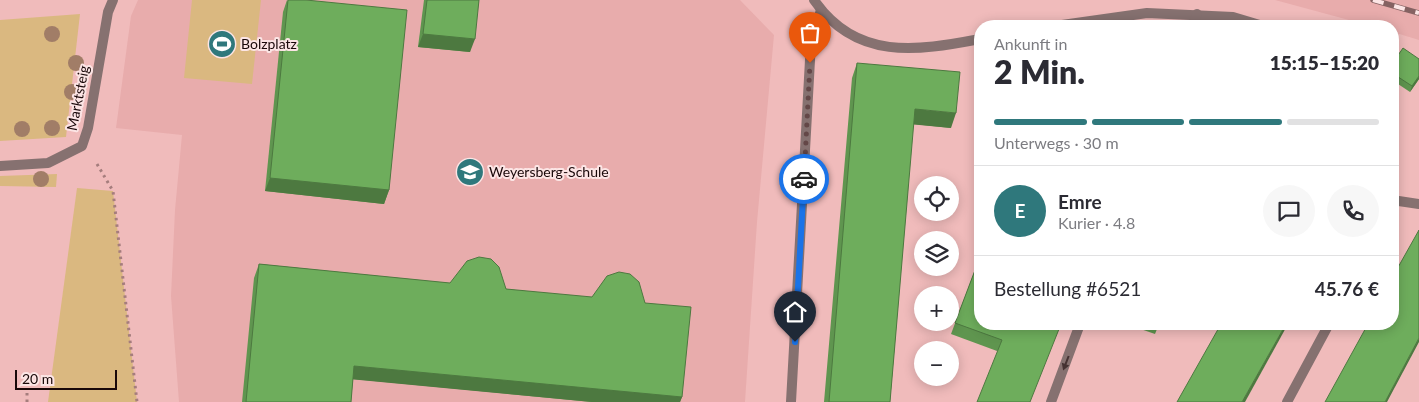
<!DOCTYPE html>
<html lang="de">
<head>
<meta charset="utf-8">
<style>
	:root { --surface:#fff; --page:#f7f7f7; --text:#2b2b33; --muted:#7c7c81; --line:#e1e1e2; --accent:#2f787c }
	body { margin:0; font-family:Lato,sans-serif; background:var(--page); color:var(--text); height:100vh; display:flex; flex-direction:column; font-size:19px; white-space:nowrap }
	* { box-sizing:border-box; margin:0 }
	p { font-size:16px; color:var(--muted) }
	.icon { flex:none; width:28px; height:28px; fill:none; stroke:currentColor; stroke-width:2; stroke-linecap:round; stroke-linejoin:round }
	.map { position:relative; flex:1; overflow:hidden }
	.drawer { position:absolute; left:974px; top:20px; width:425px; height:310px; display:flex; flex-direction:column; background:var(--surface); border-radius:20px; box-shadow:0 2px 12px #0003 }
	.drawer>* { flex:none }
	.controls { position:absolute; left:914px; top:176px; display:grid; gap:10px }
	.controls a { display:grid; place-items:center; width:45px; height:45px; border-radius:50%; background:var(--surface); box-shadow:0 2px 12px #0003; font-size:25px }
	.scale { position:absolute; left:15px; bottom:12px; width:102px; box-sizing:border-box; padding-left:5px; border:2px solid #190809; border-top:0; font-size:14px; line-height:18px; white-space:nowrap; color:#190809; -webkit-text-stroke:4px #fce5e5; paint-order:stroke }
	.pin { position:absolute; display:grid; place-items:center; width:42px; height:42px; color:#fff; margin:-51px -21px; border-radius:50% 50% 50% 0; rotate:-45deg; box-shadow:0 0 5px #0007 }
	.pin .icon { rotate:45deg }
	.courier { position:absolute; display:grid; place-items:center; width:50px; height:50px; margin:-25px; border:4px solid #1a73e8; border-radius:50%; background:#fff; color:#222; box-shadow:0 1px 6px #0007 }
	.head em { font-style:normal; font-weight:800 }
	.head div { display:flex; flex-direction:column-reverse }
	.head { display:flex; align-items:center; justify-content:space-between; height:85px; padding:0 20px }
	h1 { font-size:32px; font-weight:800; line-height:38px }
	.bar { display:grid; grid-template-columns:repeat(4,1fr); gap:8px 5px; align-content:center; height:60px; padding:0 20px }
	.bar i { height:6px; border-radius:4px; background:var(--line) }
	.bar .current { background:var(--accent) }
	.bar p { grid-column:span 4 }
	.line { display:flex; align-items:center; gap:12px; padding:0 20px; border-top:1px solid var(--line) }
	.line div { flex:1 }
	.round { display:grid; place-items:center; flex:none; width:52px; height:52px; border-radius:26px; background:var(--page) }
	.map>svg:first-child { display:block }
	.built { fill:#e8acac }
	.green { fill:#dab880 }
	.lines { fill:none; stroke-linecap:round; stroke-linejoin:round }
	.path { stroke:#a57d7d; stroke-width:3; stroke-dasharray:2.5 4; stroke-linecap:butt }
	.lane { stroke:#867170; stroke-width:10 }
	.street { stroke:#867170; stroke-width:10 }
	.rail-casing { stroke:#856262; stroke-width:5.5 }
	.rail { stroke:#fce5e5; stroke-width:4; stroke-dasharray:11; stroke-linecap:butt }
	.tree { fill:#a17d67 }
	.wall { fill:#5f954f }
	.shaded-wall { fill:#4d7940 }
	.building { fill:#6ead5c; stroke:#4d7940 }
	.oneway { fill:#453232 }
	.done { stroke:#644747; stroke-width:5; stroke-dasharray:0 9 }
	.route { stroke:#1a73e8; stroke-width:6 }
	.labels { text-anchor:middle; stroke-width:4; stroke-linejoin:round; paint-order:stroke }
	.poi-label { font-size:14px; fill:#190809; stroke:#fce5e5; text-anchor:start }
	.street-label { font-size:14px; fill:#190809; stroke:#fce5e5 }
</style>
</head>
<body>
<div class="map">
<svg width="1419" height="402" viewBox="0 0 1419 402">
	<rect width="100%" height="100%" fill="#f0bbbb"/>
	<g class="built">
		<polygon points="138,0 740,0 774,35 757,222 745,402 179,402 171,296 175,210 182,135 116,128 131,16"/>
		<polygon points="1275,0 1419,0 1419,40 1393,32 1392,26 1371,26"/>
	</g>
	<g class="green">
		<polygon points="192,0 261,0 252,84 184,78"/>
		<polygon points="80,14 66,137 0,141 0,20"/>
		<polygon points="57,174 56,187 0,186 0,176"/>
		<polygon points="77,188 113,191 137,402 48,402"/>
	</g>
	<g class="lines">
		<g class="path">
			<polyline points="97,164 113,191 137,402"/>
			<polyline points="27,402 27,393"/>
		</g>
		<polyline class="lane" points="1392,200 1419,204"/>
		<g class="street">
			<path d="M814 0C856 61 917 51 980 39"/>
			<polyline points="1055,26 1147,13 1233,17 1263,26"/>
			<polyline points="1193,26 1197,14"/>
			<polyline points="0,166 48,163 82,146 88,128 108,12 113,0"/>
			<polyline points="791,402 811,42 821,10"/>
			<polyline points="1051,402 1080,324"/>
			<polyline points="1287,402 1329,324"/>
		</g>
		<g class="rail-casing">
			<polyline id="rail" points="1373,0 1419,13"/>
		</g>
		<use href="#rail" class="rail"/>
	</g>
	<g class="tree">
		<circle cx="52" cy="34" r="8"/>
		<circle cx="76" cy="63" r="8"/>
		<circle cx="72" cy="92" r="8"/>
		<circle cx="52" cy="128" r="8"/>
		<circle cx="22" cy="129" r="8"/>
		<circle cx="41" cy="179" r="8"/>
	</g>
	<g class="wall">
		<polygon points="287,0 389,190 384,204 265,191 283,12"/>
		<polygon points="424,0 479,0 470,52 418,47"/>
		<polygon points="857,63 951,128 913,124 890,402 824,402 852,78"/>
		<polygon points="1392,64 1419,79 1410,92 1392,80"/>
		<polygon points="980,257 1062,324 997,351 951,334"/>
		<polygon points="259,264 645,303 682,397 680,402 592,402 353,379 351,402 242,402 254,278"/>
		<polygon points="1126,324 1159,324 1155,334"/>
	</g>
	<g class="shaded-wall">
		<polygon points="423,34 475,39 470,52 418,47"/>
		<polygon points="1419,76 1419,79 1410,92 1412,86"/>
		<polygon points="915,109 956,113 951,128 909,124"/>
		<polygon points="270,178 389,190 384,204 265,191"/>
		<polygon points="1286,324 1288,324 1245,402 1242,402"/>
		<polygon points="1419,338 1419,342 1387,402 1385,402"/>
		<polygon points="354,366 682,397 680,402 592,402 349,379"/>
	</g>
	<g class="building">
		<polygon points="288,0 306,0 407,10 389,190 270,178"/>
		<polygon points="427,0 479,0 475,39 423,34"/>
		<polygon points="1176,21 1174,26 1143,26"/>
		<polygon points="1403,48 1419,59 1419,76 1412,86 1392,73 1392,64"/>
		<polygon points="857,63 960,72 956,113 915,109 890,402 829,402"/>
		<polygon points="1419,230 1419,338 1385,402 1325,402 1368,324 1392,324 1392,278"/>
		<polygon points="479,257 491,259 499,267 506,289 592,297 607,276 619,272 630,274 639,282 645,303 691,307 682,397 354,366 351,402 246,402 259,264 450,283 467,261"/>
		<polygon points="980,257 980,324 1061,324 1030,402 977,402 1002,340 955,323"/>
		<polygon points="1221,324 1286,324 1242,402 1177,402"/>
	</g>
	<defs><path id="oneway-solid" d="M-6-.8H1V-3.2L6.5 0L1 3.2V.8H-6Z" transform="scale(1.25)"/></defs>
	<use class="oneway" href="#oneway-solid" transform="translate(1066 363) rotate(111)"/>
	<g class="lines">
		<polyline class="done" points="804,179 810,63"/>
		<polyline class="route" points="795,342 804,179"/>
	</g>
	<defs>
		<g id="stadium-disc" transform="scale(1.4375)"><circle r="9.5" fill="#2f787c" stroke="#fce5e5"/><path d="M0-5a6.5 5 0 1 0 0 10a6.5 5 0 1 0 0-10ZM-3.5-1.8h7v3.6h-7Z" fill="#fff"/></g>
		<g id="school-disc" transform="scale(1.4375)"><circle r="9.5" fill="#2f787c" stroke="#fce5e5"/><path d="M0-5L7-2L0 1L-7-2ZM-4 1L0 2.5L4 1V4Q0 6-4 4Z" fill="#fff"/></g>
	</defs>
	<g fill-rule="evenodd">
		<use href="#stadium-disc" x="222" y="44"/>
		<use href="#school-disc" x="470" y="172"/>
	</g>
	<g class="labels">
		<g class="poi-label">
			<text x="241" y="49">Bolzplatz</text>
			<text x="489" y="177">Weyersberg-Schule</text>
		</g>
		<g class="street-label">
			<text transform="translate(78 98) rotate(-79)" y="5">Marktsteig</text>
		</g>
	</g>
</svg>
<div class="controls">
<a><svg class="icon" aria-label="locate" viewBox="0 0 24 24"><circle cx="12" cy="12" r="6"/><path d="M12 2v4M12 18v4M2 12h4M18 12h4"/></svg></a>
<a><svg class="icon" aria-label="layers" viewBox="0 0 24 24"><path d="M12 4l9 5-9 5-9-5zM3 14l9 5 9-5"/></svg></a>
<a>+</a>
<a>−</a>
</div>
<div class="scale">20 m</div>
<div class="pin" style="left:810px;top:63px;background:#ea580c"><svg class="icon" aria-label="bag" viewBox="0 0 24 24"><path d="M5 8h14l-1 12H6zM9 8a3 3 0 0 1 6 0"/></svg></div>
<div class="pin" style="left:795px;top:342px;background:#1f2937"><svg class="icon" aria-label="home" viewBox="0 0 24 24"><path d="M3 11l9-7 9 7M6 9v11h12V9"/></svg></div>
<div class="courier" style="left:804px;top:179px"><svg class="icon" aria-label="car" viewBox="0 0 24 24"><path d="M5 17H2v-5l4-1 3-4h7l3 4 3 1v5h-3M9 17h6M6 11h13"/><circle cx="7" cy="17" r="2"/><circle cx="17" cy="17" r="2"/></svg></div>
<section class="drawer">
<div class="head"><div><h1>2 Min.</h1><p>Ankunft in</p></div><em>15:15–15:20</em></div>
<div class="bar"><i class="current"></i><i class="current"></i><i class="current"></i><i></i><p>Unterwegs · 30 m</p></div>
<div class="line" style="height:90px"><b class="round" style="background:var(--accent);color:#fff">E</b><div><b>Emre</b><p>Kurier · 4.8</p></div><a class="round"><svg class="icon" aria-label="chat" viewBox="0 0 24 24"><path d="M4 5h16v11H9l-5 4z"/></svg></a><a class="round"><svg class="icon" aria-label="phone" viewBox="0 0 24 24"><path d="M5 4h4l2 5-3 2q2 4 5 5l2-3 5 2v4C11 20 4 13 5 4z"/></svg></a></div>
<div class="line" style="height:65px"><div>Bestellung #6521</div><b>45.76 €</b></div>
</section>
</div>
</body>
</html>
